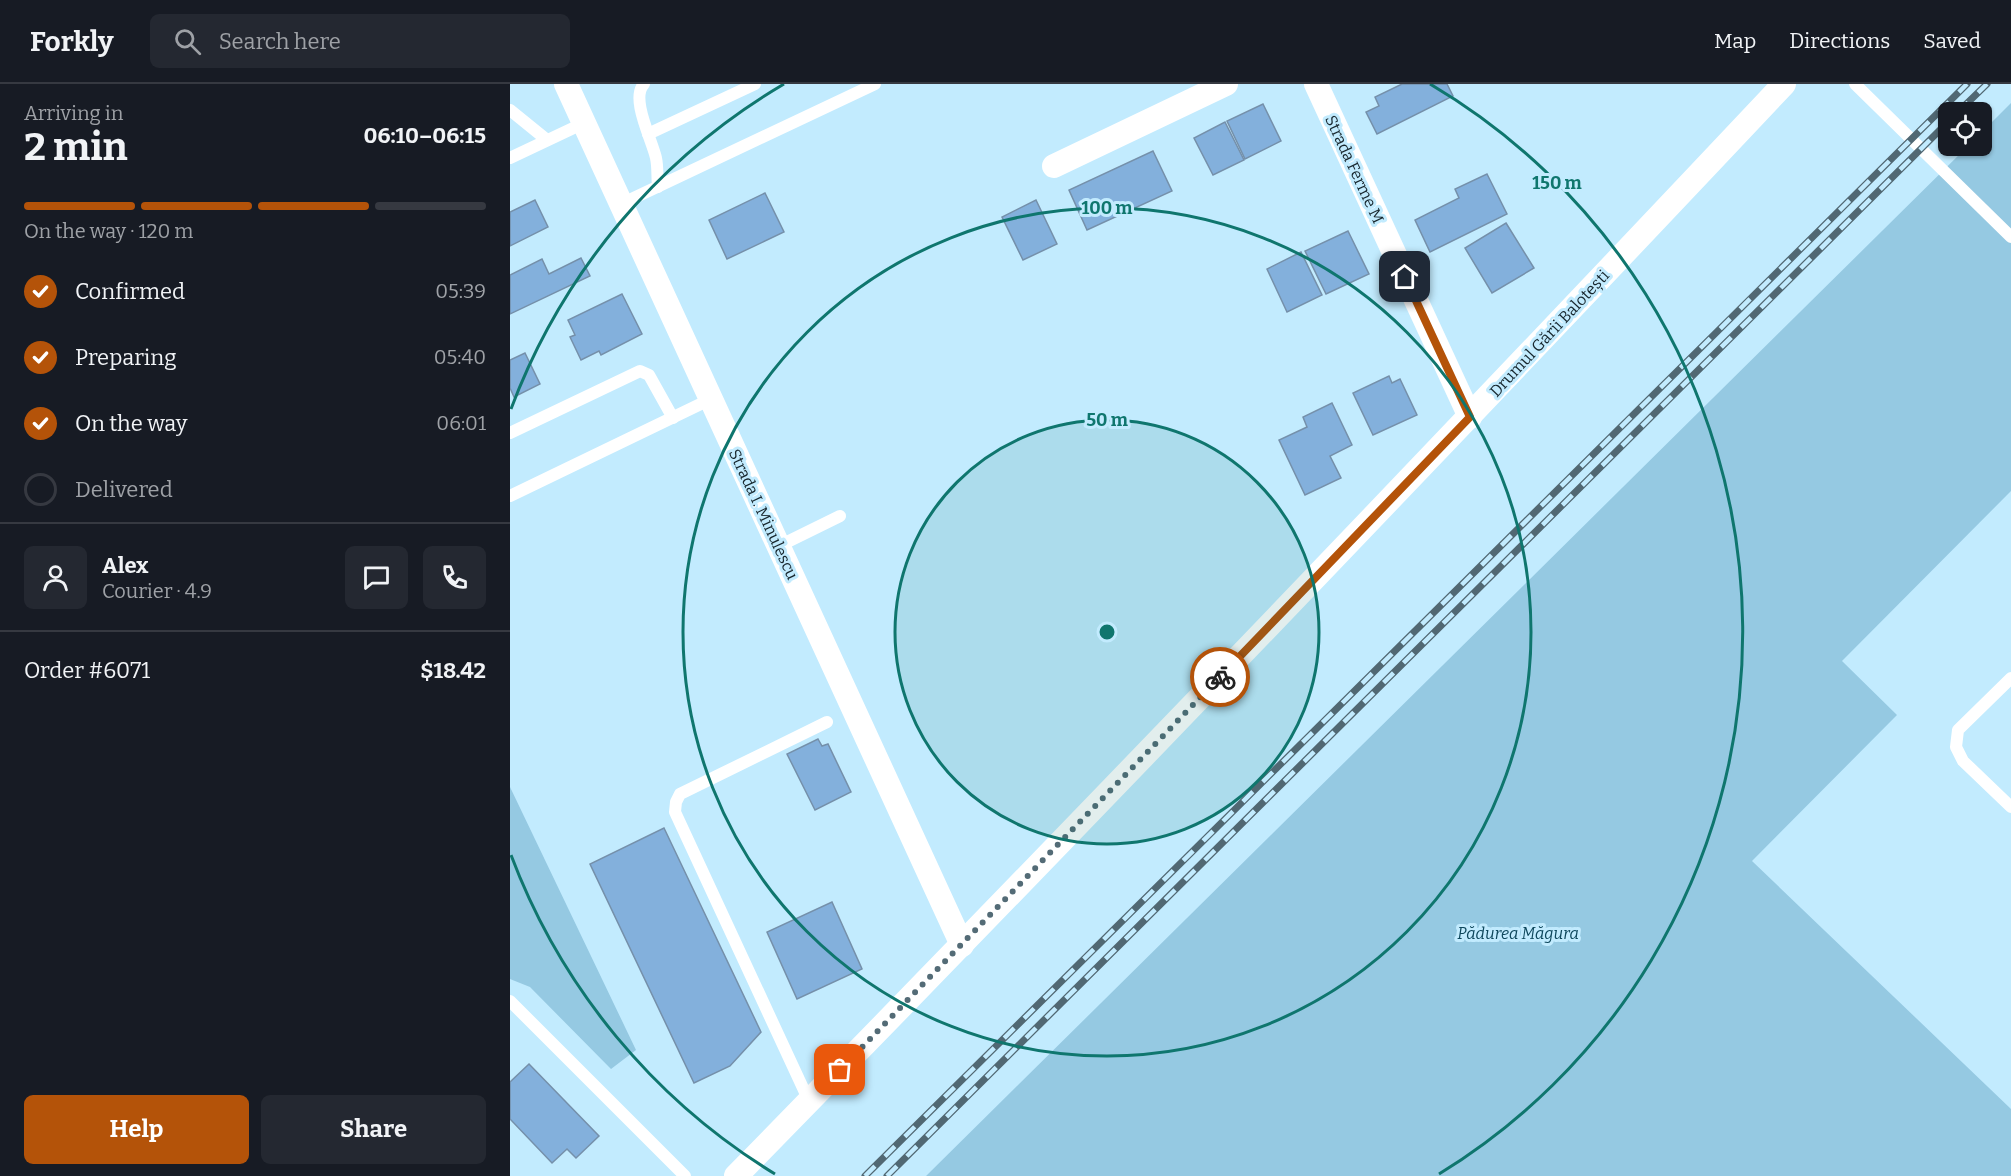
<!DOCTYPE html>
<html lang="en">
<head>
<meta charset="utf-8">
<style>
	:root { --surface:#171b24; --page:#242831; --text:#f1f3f6; --muted:#9ea1a6; --line:#363941; --accent:#b45309 }
	body { margin:0; font-family:Bitter,serif; background:var(--page); color:var(--text); height:100vh; display:flex; flex-direction:column; font-size:22px; white-space:nowrap }
	* { box-sizing:border-box; margin:0 }
	p { font-size:20px; color:var(--muted) }
	.icon { flex:none; width:33px; height:33px; fill:none; stroke:currentColor; stroke-width:2; stroke-linecap:round; stroke-linejoin:round }
	.map { position:relative; flex:1; overflow:hidden }
	.panel { display:flex; flex-direction:column; background:var(--surface); width:510px }
	.panel>* { flex:none }
	.buttons { position:absolute; left:1428px; top:18px; display:grid; gap:12px }
	.buttons a { display:grid; place-items:center; width:54px; height:54px; border-radius:9px; background:var(--surface); box-shadow:0 2px 4px #0004; font-size:30px }
	.pin { position:absolute; display:grid; place-items:center; width:51px; height:51px; color:#fff; margin:-26px; border-radius:12px; box-shadow:0 3px 9px #0006 }
	.courier { position:absolute; display:grid; place-items:center; width:60px; height:60px; margin:-30px; border:4px solid #b45309; border-radius:50%; background:#fff; color:#222; box-shadow:0 2px 8px #0007 }
	.headline em { font-style:normal; font-weight:700 }
	.headline div { display:flex; flex-direction:column-reverse }
	.headline { display:flex; align-items:center; justify-content:space-between; height:102px; padding:0 24px }
	h1 { font-size:39px; font-weight:700; line-height:45px }
	.bar { display:grid; grid-template-columns:repeat(4,1fr); gap:9px 6px; align-content:center; height:72px; padding:0 24px }
	.bar i { height:8px; border-radius:4px; background:var(--line) }
	.bar .on { background:var(--accent) }
	.bar p { grid-column:span 4 }
	.line { display:flex; align-items:center; gap:15px; padding:0 24px; border-top:2px solid var(--line) }
	.line div { flex:1 }
	.round { display:grid; place-items:center; flex:none; width:63px; height:63px; border-radius:9px; background:var(--page) }
	ol { padding:0 24px; list-style:none }
	li { display:flex; align-items:center; gap:18px; height:66px }
	li p { margin-inline-start:auto }
	li .icon { padding:6px; border-radius:50%; background:var(--accent); color:#fff; stroke-width:4 }
	li:last-child { color:var(--muted) }
	li i { width:33px; height:33px; border:3px solid var(--line); border-radius:50% }
	.primary-button { display:flex; gap:12px; margin-top:auto; padding:12px 24px }
	.primary-button a { flex:1; height:69px; border-radius:9px; background:var(--accent); color:#fff; font-size:24px; font-weight:700; line-height:69px; text-align:center }
	.primary-button a+a { background:var(--page); color:var(--text) }
	header { display:flex; align-items:center; gap:36px; box-sizing:border-box; height:84px; padding:0 30px; background:var(--surface); border-bottom:2px solid var(--line) }
	header strong { font-size:28px }
	nav { display:flex; gap:33px; margin-inline-start:auto; font-size:21px }
	.search { width:420px; height:54px; background:var(--page); display:flex; align-items:center; gap:15px; box-sizing:border-box; padding:0 21px; border-radius:9px; color:var(--muted); font-size:22px }
	main { display:flex; flex:1; min-height:0 }
	.map>svg:first-child { display:block }
	.green { fill:#95c9e2 }
	.building { fill:#83b0dc; stroke:#7590aa; stroke-width:1.5 }
	.lines { fill:none; stroke-linecap:round; stroke-linejoin:round }
	.lane { stroke:#fff; stroke-width:12 }
	.street { stroke:#fff; stroke-width:24 }
	.rail-casing { stroke:#516873; stroke-width:7 }
	.rail { stroke:#c2ebfe; stroke-width:4.5; stroke-dasharray:14; stroke-linecap:butt }
	.done { stroke:#536b76; stroke-width:6; stroke-dasharray:0 10.8 }
	.route { stroke:#b45309; stroke-width:8 }
	.ring { fill:none; stroke:#0f766e; stroke-width:3 }
	.labels { text-anchor:middle; stroke-width:6; stroke-linejoin:round; paint-order:stroke }
	.street-label { font-size:16px; fill:#17262d; stroke:#c2ebfe }
	.park-label { font-size:16px; font-style:italic; fill:#0e475c; stroke:#c2ebfe }
	.centre { fill:#0f766e; stroke:#c2ebfe; stroke-width:3 }
	.ring-label { font-size:18px; text-anchor:middle; font-weight:bold; fill:#0f766e; stroke:#c2ebfe; stroke-width:6; stroke-linejoin:round; paint-order:stroke }
</style>
</head>
<body>
<header>
<strong>Forkly</strong>
<div class="search"><svg class="icon" aria-label="search" viewBox="0 0 24 24"><circle cx="10" cy="10" r="6"/><path d="M15 15l6 6"/></svg>Search here</div>
<nav><a>Map</a><a>Directions</a><a>Saved</a></nav>
</header>
<main>
<section class="panel">
<div class="headline"><div><h1>2 min</h1><p>Arriving in</p></div><em>06:10–06:15</em></div>
<div class="bar"><i class="on"></i><i class="on"></i><i class="on"></i><i></i><p>On the way · 120 m</p></div>
<ol>
<li><svg class="icon" aria-label="check" viewBox="0 0 24 24"><path d="M5 12l5 5 9-10"/></svg>Confirmed<p>05:39</p></li>
<li><svg class="icon" aria-label="check" viewBox="0 0 24 24"><path d="M5 12l5 5 9-10"/></svg>Preparing<p>05:40</p></li>
<li><svg class="icon" aria-label="check" viewBox="0 0 24 24"><path d="M5 12l5 5 9-10"/></svg>On the way<p>06:01</p></li>
<li><i></i>Delivered</li>
</ol>
<div class="line" style="height:108px"><a class="round"><svg class="icon" aria-label="person" viewBox="0 0 24 24"><circle cx="12" cy="8" r="4"/><path d="M4 21q1-7 8-7t8 7"/></svg></a><div><b>Alex</b><p>Courier · 4.9</p></div><a class="round"><svg class="icon" aria-label="chat" viewBox="0 0 24 24"><path d="M4 5h16v11H9l-5 4z"/></svg></a><a class="round"><svg class="icon" aria-label="phone" viewBox="0 0 24 24"><path d="M5 4h4l2 5-3 2q2 4 5 5l2-3 5 2v4C11 20 4 13 5 4z"/></svg></a></div>
<div class="line" style="height:78px"><div>Order #6071</div><b>$18.42</b></div>
<div class="primary-button"><a>Help</a><a>Share</a></div>
</section>
<div class="map">
<svg width="1501" height="1092" viewBox="0 0 1501 1092">
	<rect width="100%" height="100%" fill="#c2ebfe"/>
	<g class="green">
		<polygon points="1501,19 1501,407 1332,577 1387,631 1242,777 1501,1025 1501,1092 416,1092 1458,62 1472,62 1472,48"/>
		<polygon points="0,703 126,966 101,985 20,903 0,895"/>
	</g>
	<g class="building">
		<polygon points="892,0 937,0 943,12 867,50 856,28 869,22 865,13"/>
		<polygon points="753,20 771,57 735,75 717,37"/>
		<polygon points="715,38 734,76 703,91 684,54"/>
		<polygon points="643,67 662,107 577,146 559,106"/>
		<polygon points="977,90 997,130 920,168 905,136 949,114 945,105"/>
		<polygon points="255,109 274,148 217,175 199,136"/>
		<polygon points="25,116 38,143 0,162 0,128"/>
		<polygon points="526,116 547,160 513,176 492,133"/>
		<polygon points="996,139 1024,184 982,209 955,164"/>
		<polygon points="838,147 859,190 816,210 795,167"/>
		<polygon points="791,168 812,211 777,228 757,185"/>
		<polygon points="71,174 80,192 0,230 0,191 32,175 39,190"/>
		<polygon points="112,210 132,250 91,271 89,267 71,276 60,253 65,251 58,236"/>
		<polygon points="15,269 30,300 4,313 0,304 0,276"/>
		<polygon points="879,292 882,299 890,295 907,331 863,351 843,309"/>
		<polygon points="822,319 842,361 820,372 831,394 795,411 769,356 797,343 793,333"/>
		<polygon points="308,655 312,662 318,660 341,708 305,726 277,670"/>
		<polygon points="154,744 251,948 220,982 184,999 80,780"/>
		<polygon points="322,818 352,885 287,915 257,848"/>
		<polygon points="19,980 89,1052 66,1074 57,1065 42,1079 0,1035 0,998"/>
	</g>
	<g class="lines">
		<g class="lane">
			<path d="M134 0C120 14 142 56 146 74 148 83 147 93 148 103"/>
			<polyline points="1345,0 1501,153"/>
			<polyline points="0,26 37,56"/>
			<polyline points="138,50 245,0"/>
			<polyline points="0,74 74,39"/>
			<polyline points="111,120 365,0"/>
			<polyline points="0,349 130,287 139,291 163,334"/>
			<polyline points="0,412 201,315"/>
			<polyline points="269,462 330,432"/>
			<polyline points="1501,594 1448,646 1446,663 1453,677 1501,723"/>
			<polyline points="0,917 175,1092"/>
			<polyline points="299,1017 165,728 166,718 170,710 317,638"/>
		</g>
		<g class="street">
			<polyline points="56,0 452,861"/>
			<polyline points="806,0 960,333"/>
			<polyline points="544,82 716,0"/>
			<path d="M226 1092C579 731 928 367 1274 0"/>
		</g>
		<g class="rail-casing">
			<g id="rail">
				<polyline points="1448,28 1477,0"/>
				<polyline points="355,1092 1457,0"/>
				<polyline points="377,1092 1438,38"/>
			</g>
		</g>
		<use href="#rail" class="rail"/>
	</g>
	<g class="lines">
		<polyline class="done" points="330,986 710,593"/>
		<polyline class="route" points="710,593 960,333 895,193"/>
	</g>
	<circle cx="597" cy="548" r="212" fill="#0f766e" fill-opacity=".12"/>
	<g class="ring">
		<circle cx="597" cy="548" r="212"/>
		<circle cx="597" cy="548" r="424"/>
		<path d="M265 1090A636 636 0 0 1 1 771M1 325A636 636 0 0 1 274 0M920 0A636 636 0 0 1 929 1090"/>
	</g>
	<g class="labels">
		<g class="street-label">
			<text transform="translate(845 85) rotate(65)" y="6">Strada Ferme M</text>
			<text transform="translate(1039 249) rotate(-47)" y="6">Drumul Gării Balotești</text>
			<text transform="translate(254 430) rotate(65)" y="6">Strada I. Minulescu</text>
		</g>
		<g class="park-label">
			<text x="1008" y="855">Pădurea Măgura</text>
		</g>
	</g>
	<circle cx="597" cy="548" r="9" class="centre"/>
	<g class="ring-label">
		<text x="1047" y="105">150 m</text>
		<text x="597" y="130">100 m</text>
		<text x="597" y="342">50 m</text>
	</g>
</svg>
<div class="buttons">
<a><svg class="icon" aria-label="locate" viewBox="0 0 24 24"><circle cx="12" cy="12" r="6"/><path d="M12 2v4M12 18v4M2 12h4M18 12h4"/></svg></a>
</div>
<div class="pin" style="left:330px;top:986px;background:#ea580c"><svg class="icon" aria-label="bag" viewBox="0 0 24 24"><path d="M5 8h14l-1 12H6zM9 8a3 3 0 0 1 6 0"/></svg></div>
<div class="pin" style="left:895px;top:193px;background:#1f2937"><svg class="icon" aria-label="home" viewBox="0 0 24 24"><path d="M3 11l9-7 9 7M6 9v11h12V9"/></svg></div>
<div class="courier" style="left:710px;top:593px"><svg class="icon" aria-label="bike" viewBox="0 0 24 24"><circle cx="6" cy="16" r="4"/><circle cx="18" cy="16" r="4"/><path d="M6 16l4-8h5l3 8M10 8l3 8H6M13 5h3"/></svg></div>
</div>
</main>
</body>
</html>
